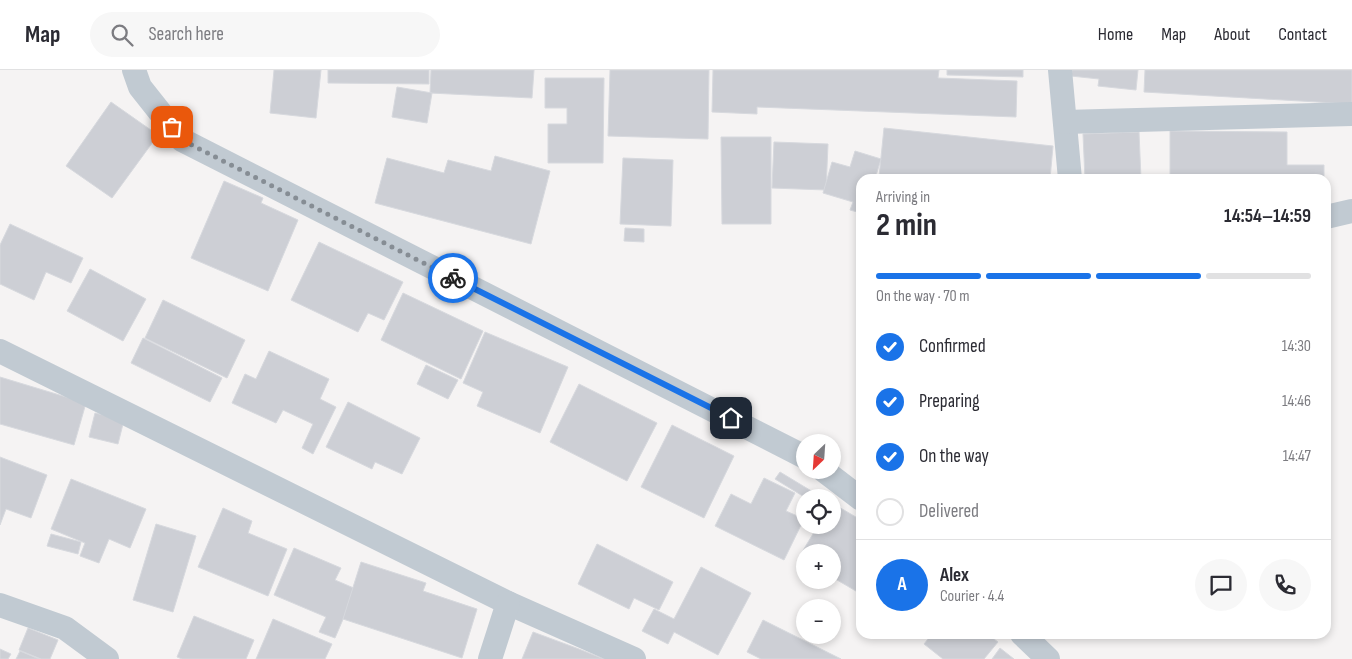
<!DOCTYPE html>
<html lang="en">
<head>
<meta charset="utf-8">
<style>
	:root { --surface:#fff; --page:#f7f7f7; --text:#2b2b33; --muted:#7c7c81; --line:#e1e1e2; --accent:#1a73e8 }
	body { margin:0; font-family:"Sofia Sans Condensed",sans-serif; background:var(--page); color:var(--text); height:100vh; display:flex; flex-direction:column; font-size:19px; white-space:nowrap }
	* { box-sizing:border-box; margin:0 }
	p { font-size:16px; color:var(--muted) }
	.icon { flex:none; width:28px; height:28px; fill:none; stroke:currentColor; stroke-width:2; stroke-linecap:round; stroke-linejoin:round }
	.map { position:relative; flex:1; overflow:hidden }
	.details { position:absolute; left:856px; top:104px; width:475px; height:465px; display:flex; flex-direction:column; background:var(--surface); border-radius:15px; box-shadow:0 2px 8px #0003 }
	.details>* { flex:none }
	.needle { width:32px; rotate:205deg }
	.controls { position:absolute; left:796px; top:364px; display:grid; gap:10px }
	.controls a { display:grid; place-items:center; width:45px; height:45px; border-radius:50%; background:var(--surface); box-shadow:0 2px 8px #0003; font-size:25px }
	.pin { position:absolute; display:grid; place-items:center; width:42px; height:42px; color:#fff; margin:-21px; border-radius:10px; box-shadow:0 2px 8px #0006 }
	.courier { position:absolute; display:grid; place-items:center; width:50px; height:50px; margin:-25px; border:4px solid #1a73e8; border-radius:50%; background:#fff; color:#222; box-shadow:0 1px 6px #0007 }
	.overview em { font-style:normal; font-weight:700 }
	.overview div { display:flex; flex-direction:column-reverse }
	.overview { display:flex; align-items:center; justify-content:space-between; height:85px; padding:0 20px }
	h1 { font-size:32px; font-weight:700; line-height:38px }
	.bar { display:grid; grid-template-columns:repeat(4,1fr); gap:8px 5px; align-content:center; height:60px; padding:0 20px }
	.bar i { height:6px; border-radius:4px; background:var(--line) }
	.bar .active { background:var(--accent) }
	.bar p { grid-column:span 4 }
	.line { display:flex; align-items:center; gap:12px; padding:0 20px; border-top:1px solid var(--line) }
	.line div { flex:1 }
	.round { display:grid; place-items:center; flex:none; width:52px; height:52px; border-radius:26px; background:var(--page) }
	ol { padding:0 20px; list-style:none }
	li { display:flex; align-items:center; gap:15px; height:55px }
	li p { margin-inline-start:auto }
	li .icon { padding:5px; border-radius:50%; background:var(--accent); color:#fff; stroke-width:4 }
	li:last-child { color:var(--muted) }
	li i { width:28px; height:28px; border:2px solid var(--line); border-radius:50% }
	header { display:flex; align-items:center; gap:30px; box-sizing:border-box; height:70px; padding:0 25px; background:var(--surface); border-bottom:1px solid var(--line) }
	header strong { font-size:24px }
	nav { display:flex; gap:28px; margin-inline-start:auto; font-size:18px }
	.search { width:350px; height:45px; background:var(--page); display:flex; align-items:center; gap:12px; box-sizing:border-box; padding:0 18px; border-radius:28px; color:var(--muted); font-size:19px }
	.map>svg:first-child { display:block }
	.building { fill:#cdcfd5; stroke:#d7d9de }
	.lines { fill:none; stroke-linecap:round; stroke-linejoin:round }
	.street { stroke:#c1cad2; stroke-width:24 }
	.done { stroke:#868d94; stroke-width:5; stroke-dasharray:0 9 }
	.route { stroke:#1a73e8; stroke-width:6 }
</style>
</head>
<body>
<header>
<strong>Map</strong>
<div class="search"><svg class="icon" aria-label="search" viewBox="0 0 24 24"><circle cx="10" cy="10" r="6"/><path d="M15 15l6 6"/></svg>Search here</div>
<nav><a>Home</a><a>Map</a><a>About</a><a>Contact</a></nav>
</header>
<div class="map">
<svg width="1352" height="589" viewBox="0 0 1352 589">
	<rect width="100%" height="100%" fill="#f5f3f3"/>
	<g class="building">
		<polygon points="274,0 321,0 316,48 270,43"/>
		<polygon points="328,0 429,0 429,14 328,13"/>
		<polygon points="431,0 534,0 532,28 430,23"/>
		<polygon points="610,0 709,0 708,69 608,66"/>
		<polygon points="713,0 939,0 938,8 1017,11 1016,47 757,37 757,44 712,42"/>
		<polygon points="947,0 1023,0 1023,7 947,5"/>
		<polygon points="1072,0 1138,0 1136,20 1098,16 1099,9 1071,6"/>
		<polygon points="1145,0 1352,0 1352,34 1144,22"/>
		<polygon points="545,8 604,8 603,93 548,93 548,54 567,54 567,38 545,38"/>
		<polygon points="397,17 432,23 427,53 392,47"/>
		<polygon points="111,32 158,65 112,128 66,96"/>
		<polygon points="884,58 1053,76 1050,109 879,107"/>
		<polygon points="1170,61 1287,62 1287,95 1324,95 1324,109 1170,109"/>
		<polygon points="1139,62 1141,109 1085,109 1083,64"/>
		<polygon points="721,67 771,67 771,154 722,154"/>
		<polygon points="774,72 828,74 826,120 772,118"/>
		<polygon points="855,81 881,89 875,109 861,109 861,143 850,140 853,132 823,123 832,92 850,97"/>
		<polygon points="495,86 550,101 531,174 375,133 387,88 444,103 448,90 491,101"/>
		<polygon points="623,88 673,90 671,156 620,154"/>
		<polygon points="224,111 263,128 261,133 298,150 268,221 191,188"/>
		<polygon points="10,154 83,188 71,213 46,202 34,230 0,214 0,175"/>
		<polygon points="625,158 644,159 644,172 624,171"/>
		<polygon points="319,172 403,212 384,250 368,243 358,262 291,230"/>
		<polygon points="90,199 146,229 123,271 67,241"/>
		<polygon points="403,223 483,261 461,309 381,270"/>
		<polygon points="163,230 245,270 227,308 145,268"/>
		<polygon points="485,262 568,297 540,363 477,336 483,322 463,313"/>
		<polygon points="143,268 222,308 210,332 131,293"/>
		<polygon points="269,281 329,309 320,329 336,337 313,384 302,378 313,354 283,340 276,353 232,333 245,304 256,309"/>
		<polygon points="426,295 458,310 448,329 417,314"/>
		<polygon points="0,307 86,333 74,375 0,354"/>
		<polygon points="579,314 657,353 627,411 550,372"/>
		<polygon points="348,332 420,368 402,404 375,392 372,399 326,377"/>
		<polygon points="95,343 124,350 118,374 89,367"/>
		<polygon points="672,355 734,386 704,448 641,417"/>
		<polygon points="0,387 47,405 31,448 6,439 0,455"/>
		<polygon points="780,402 823,428 806,428 775,409"/>
		<polygon points="764,408 795,423 786,441 804,449 784,490 715,456 731,424 751,434"/>
		<polygon points="71,409 146,439 130,478 109,469 99,493 80,486 85,473 51,459"/>
		<polygon points="832,433 861,450 861,524 832,507 832,482 805,482 805,490 799,487 816,459 808,455 832,455"/>
		<polygon points="223,438 252,451 248,463 287,479 268,526 198,497"/>
		<polygon points="156,454 196,466 173,542 133,530"/>
		<polygon points="51,464 81,472 78,484 47,476"/>
		<polygon points="597,474 673,512 659,540 634,528 629,539 578,514"/>
		<polygon points="294,478 341,498 335,510 356,519 335,568 319,562 326,547 274,525"/>
		<polygon points="361,492 426,513 423,521 477,539 462,588 343,549"/>
		<polygon points="701,497 751,523 718,585 674,562 668,574 642,561 654,539 674,549"/>
		<polygon points="194,546 254,570 246,589 182,589 177,587"/>
		<polygon points="273,549 332,574 325,589 256,589"/>
		<polygon points="763,550 841,589 761,589 747,582"/>
		<polygon points="28,558 58,570 50,589 41,589 19,580"/>
		<polygon points="533,562 579,579 604,589 522,589"/>
		<polygon points="932,564 987,564 998,572 984,589 943,589 924,574"/>
		<polygon points="1158,564 1204,564 1204,565"/>
		<polygon points="1000,578 1014,589 992,589"/>
		<polygon points="0,579 11,584 8,589 0,589"/>
		<polygon points="20,581 39,589 16,589"/>
	</g>
	<g class="lines">
		<g class="street">
			<polyline points="134,0 140,17 182,70 805,387"/>
			<polyline points="1060,0 1070,109"/>
			<polyline points="1065,52 1352,44"/>
			<polyline points="1326,147 1352,141"/>
			<polyline points="0,281 508,533 634,589"/>
			<polyline points="823,400 861,429"/>
			<polyline points="0,535 65,558 107,589"/>
			<polyline points="1022,564 1048,589"/>
			<polyline points="490,589 508,533"/>
		</g>
	</g>
	<g class="lines">
		<polyline class="done" points="172,57 182,70 453,208"/>
		<polyline class="route" points="453,208 731,348"/>
	</g>
</svg>
<div class="controls">
<a><svg class="needle" viewBox="-14 -14 28 28"><path d="M0-13l5 13h-10z" fill="#e53935"/><path d="M0 13l5-13h-10z" fill="#7c7c81"/></svg></a>
<a><svg class="icon" aria-label="locate" viewBox="0 0 24 24"><circle cx="12" cy="12" r="6"/><path d="M12 2v4M12 18v4M2 12h4M18 12h4"/></svg></a>
<a>+</a>
<a>−</a>
</div>
<div class="pin" style="left:172px;top:57px;background:#ea580c"><svg class="icon" aria-label="bag" viewBox="0 0 24 24"><path d="M5 8h14l-1 12H6zM9 8a3 3 0 0 1 6 0"/></svg></div>
<div class="pin" style="left:731px;top:348px;background:#1f2937"><svg class="icon" aria-label="home" viewBox="0 0 24 24"><path d="M3 11l9-7 9 7M6 9v11h12V9"/></svg></div>
<div class="courier" style="left:453px;top:208px"><svg class="icon" aria-label="bike" viewBox="0 0 24 24"><circle cx="6" cy="16" r="4"/><circle cx="18" cy="16" r="4"/><path d="M6 16l4-8h5l3 8M10 8l3 8H6M13 5h3"/></svg></div>
<section class="details">
<div class="overview"><div><h1>2 min</h1><p>Arriving in</p></div><em>14:54–14:59</em></div>
<div class="bar"><i class="active"></i><i class="active"></i><i class="active"></i><i></i><p>On the way · 70 m</p></div>
<ol>
<li><svg class="icon" aria-label="check" viewBox="0 0 24 24"><path d="M5 12l5 5 9-10"/></svg>Confirmed<p>14:30</p></li>
<li><svg class="icon" aria-label="check" viewBox="0 0 24 24"><path d="M5 12l5 5 9-10"/></svg>Preparing<p>14:46</p></li>
<li><svg class="icon" aria-label="check" viewBox="0 0 24 24"><path d="M5 12l5 5 9-10"/></svg>On the way<p>14:47</p></li>
<li><i></i>Delivered</li>
</ol>
<div class="line" style="height:90px"><b class="round" style="background:var(--accent);color:#fff">A</b><div><b>Alex</b><p>Courier · 4.4</p></div><a class="round"><svg class="icon" aria-label="chat" viewBox="0 0 24 24"><path d="M4 5h16v11H9l-5 4z"/></svg></a><a class="round"><svg class="icon" aria-label="phone" viewBox="0 0 24 24"><path d="M5 4h4l2 5-3 2q2 4 5 5l2-3 5 2v4C11 20 4 13 5 4z"/></svg></a></div>
</section>
</div>
</body>
</html>
